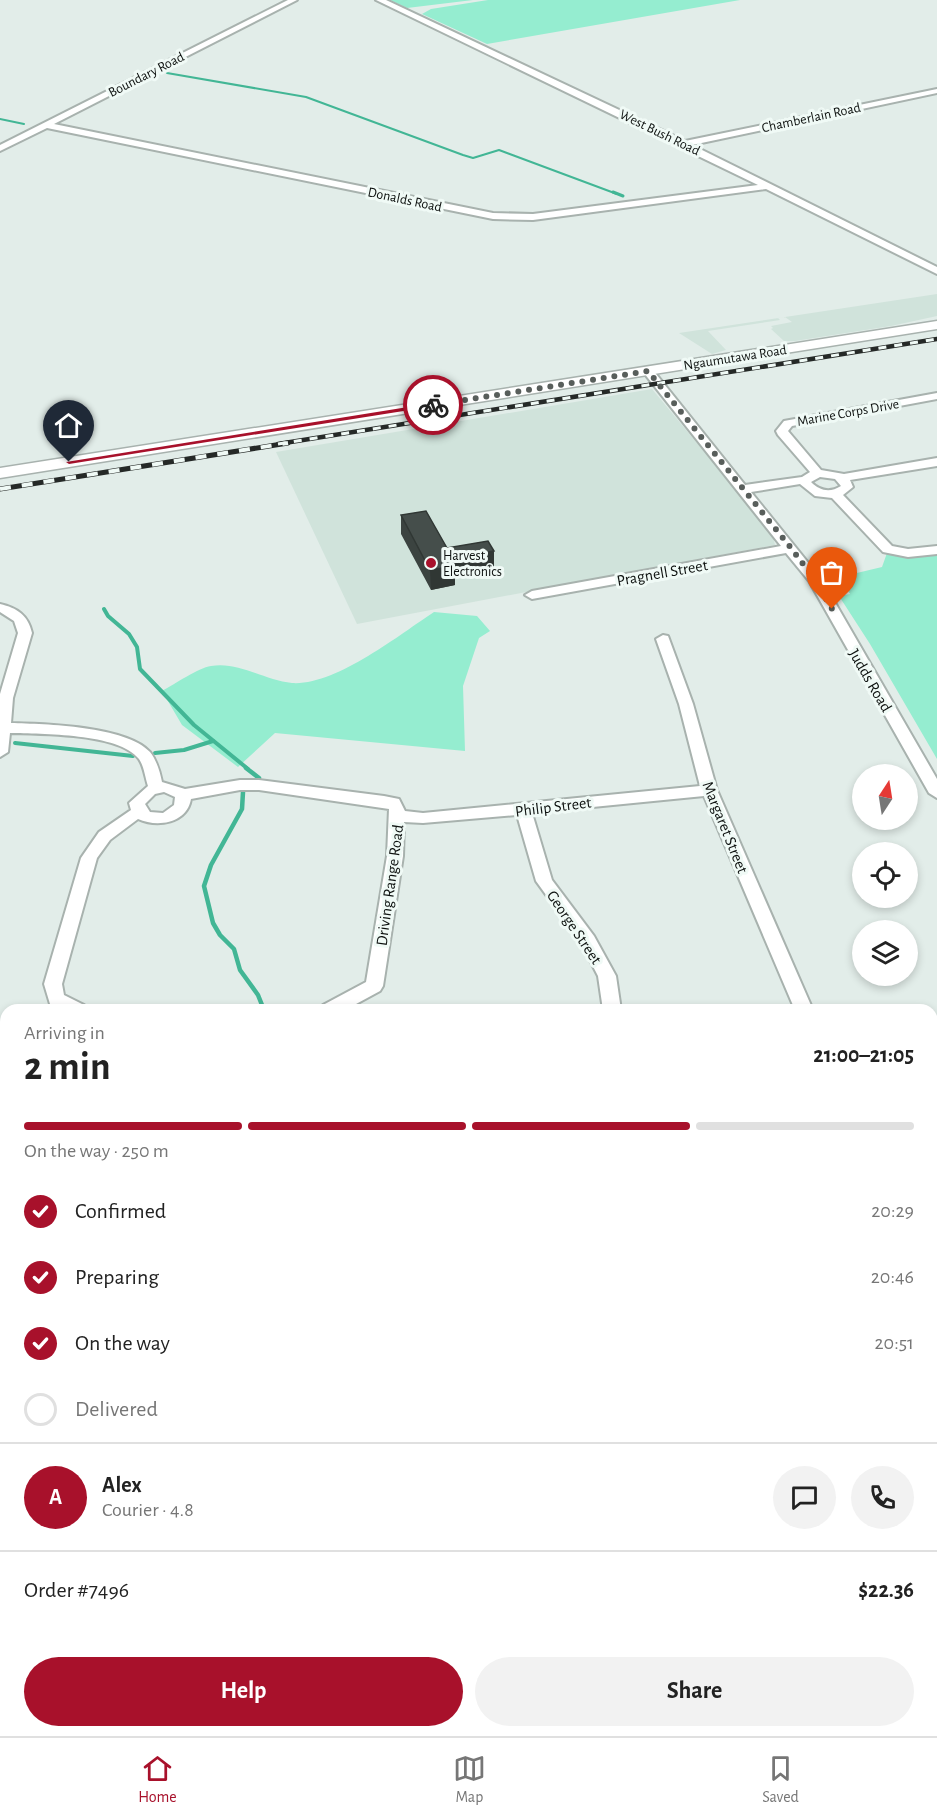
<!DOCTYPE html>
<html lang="en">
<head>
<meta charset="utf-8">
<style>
	:root { --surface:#fff; --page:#f2f2f2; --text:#222; --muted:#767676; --line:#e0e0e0; --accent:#a8112b }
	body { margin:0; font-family:"Alegreya Sans",sans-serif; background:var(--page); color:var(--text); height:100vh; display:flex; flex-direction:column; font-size:22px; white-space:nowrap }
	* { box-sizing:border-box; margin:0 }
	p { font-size:20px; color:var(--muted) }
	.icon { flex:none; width:33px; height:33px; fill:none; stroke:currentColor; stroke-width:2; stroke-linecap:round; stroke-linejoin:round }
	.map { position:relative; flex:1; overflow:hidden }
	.sheet { position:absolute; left:0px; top:1004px; width:938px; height:734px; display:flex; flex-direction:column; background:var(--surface); border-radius:18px 18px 0 0; box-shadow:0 3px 9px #0003 }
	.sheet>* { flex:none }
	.needle { width:39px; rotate:12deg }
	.fabs { position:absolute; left:852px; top:764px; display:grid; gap:12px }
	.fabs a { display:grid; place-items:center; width:66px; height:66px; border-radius:50%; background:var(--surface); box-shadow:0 3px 9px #0003; font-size:30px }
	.pin { position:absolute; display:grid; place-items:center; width:51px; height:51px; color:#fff; margin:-62px -26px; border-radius:50% 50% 50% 0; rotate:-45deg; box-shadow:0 0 6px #0007 }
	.pin .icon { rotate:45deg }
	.courier { position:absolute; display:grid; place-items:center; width:60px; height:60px; margin:-30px; border:4px solid #a8112b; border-radius:50%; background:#fff; color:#222; box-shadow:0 2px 8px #0007 }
	.headline em { font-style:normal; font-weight:600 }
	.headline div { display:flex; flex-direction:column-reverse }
	.headline { display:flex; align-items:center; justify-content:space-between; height:102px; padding:0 24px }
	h1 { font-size:39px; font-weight:600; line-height:45px }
	.bar { display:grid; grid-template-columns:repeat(4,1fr); gap:9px 6px; align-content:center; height:72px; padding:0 24px }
	.bar i { height:8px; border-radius:4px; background:var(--line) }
	.bar .selected { background:var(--accent) }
	.bar p { grid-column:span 4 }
	.line { display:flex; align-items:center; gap:15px; padding:0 24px; border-top:2px solid var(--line) }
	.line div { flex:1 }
	.round { display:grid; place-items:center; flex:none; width:63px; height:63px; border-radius:32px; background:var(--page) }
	ol { padding:0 24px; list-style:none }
	li { display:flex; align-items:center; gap:18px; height:66px }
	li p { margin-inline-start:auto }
	li .icon { padding:6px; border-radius:50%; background:var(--accent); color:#fff; stroke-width:4 }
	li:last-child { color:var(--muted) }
	li i { width:33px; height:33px; border:3px solid var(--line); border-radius:50% }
	.button { display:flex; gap:12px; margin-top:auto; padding:12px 24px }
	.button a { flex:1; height:69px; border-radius:36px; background:var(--accent); color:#fff; font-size:24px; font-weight:600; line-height:69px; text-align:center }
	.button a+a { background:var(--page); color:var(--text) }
	.tabs { display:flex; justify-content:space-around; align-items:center; height:84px; border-top:2px solid var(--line); background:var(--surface); font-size:16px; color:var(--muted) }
	.tabs a { display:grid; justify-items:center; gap:3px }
	.tabs .selected { color:var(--accent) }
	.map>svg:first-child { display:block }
	.built { fill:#d0e3db }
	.green { fill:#95edd0 }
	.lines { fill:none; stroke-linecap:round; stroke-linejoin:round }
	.stream-far3 { stroke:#42b695; stroke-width:2 }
	.stream-far2 { stroke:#42b695; stroke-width:3 }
	.stream-far1 { stroke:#42b695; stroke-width:4 }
	.stream { stroke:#42b695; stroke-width:4.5 }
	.minor-casing { stroke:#a8b2ae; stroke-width:4 }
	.major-casing { stroke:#a8b2ae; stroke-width:3 }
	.highway-casing { stroke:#a8b2ae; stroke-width:3 }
	.minor { fill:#fff; fill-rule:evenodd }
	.major { fill:#fff; fill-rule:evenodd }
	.highway { fill:#fff; fill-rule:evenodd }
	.rail-far1-casing { stroke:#252927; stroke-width:4.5 }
	.rail-casing { stroke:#252927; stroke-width:5 }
	.rail-far1 { stroke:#f0faf6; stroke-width:3; stroke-dasharray:8; stroke-linecap:butt }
	.rail { stroke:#f0faf6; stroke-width:4; stroke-dasharray:11; stroke-linecap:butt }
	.wall { fill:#3b4340 }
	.shaded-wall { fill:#303734 }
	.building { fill:#454e4b; stroke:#303734; stroke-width:1.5 }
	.route { fill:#a8112b }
	.done { stroke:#585e5b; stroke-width:6; stroke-dasharray:0 10.8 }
	.poi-dot { fill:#a8112b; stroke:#f0faf6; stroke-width:2 }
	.labels { text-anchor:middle; stroke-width:6; stroke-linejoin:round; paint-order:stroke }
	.far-street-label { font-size:14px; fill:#0d110f; stroke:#f0faf6 }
	.far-poi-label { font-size:14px; fill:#0d110f; stroke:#f0faf6; text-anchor:start }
	.street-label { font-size:16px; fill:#0d110f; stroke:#f0faf6 }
</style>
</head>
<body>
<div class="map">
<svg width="937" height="1736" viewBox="0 0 937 1736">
	<rect width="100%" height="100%" fill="#e2ede9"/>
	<g class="built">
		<polygon points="937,294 937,316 891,326 795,341 784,341 771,329 773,328 771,326 792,322 785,317 778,318 780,320 708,331 726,350 712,354 679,333"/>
		<polygon points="652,389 772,533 775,545 357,624 276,452"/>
		<polygon points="0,1021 6,1021 6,1113 1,1126 6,1127 6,1331 0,1330"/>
		<polygon points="932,1726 937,1726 937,1736 839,1736 839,1731 932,1731"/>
		<polygon points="437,1731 781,1731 784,1736 436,1736"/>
	</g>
	<g class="green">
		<polygon points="390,0 473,0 407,8"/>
		<polygon points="488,0 740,0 487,44 422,14 431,9"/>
		<polygon points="937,547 937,759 870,644 839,596 850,594 840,577 882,567 887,553"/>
		<path d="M434 612 477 616 490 631 479 638 463 686 465 751 275 733 238 767 182 725 162 691C175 684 198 668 211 666 239 661 265 681 292 683 335 686 399 635 434 612Z"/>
	</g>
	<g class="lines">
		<g class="stream-far3">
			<polyline points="167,73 306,97 463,155 473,158 499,150 617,194"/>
			<polyline points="0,119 24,124"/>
		</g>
		<polyline class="stream-far2" points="613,192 623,196"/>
		<g class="stream-far1">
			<polyline points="104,609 108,616 129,634 137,647 140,669 194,725 248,769"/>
			<polyline points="15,743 133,756"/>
			<polyline points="155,753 184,750 213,741"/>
		</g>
		<g class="stream">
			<polyline points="246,768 259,778"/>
			<polyline points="243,792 242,809 211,865 204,886 213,923 220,935 234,949 240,970 258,995 264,1010"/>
		</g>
		<g class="minor-casing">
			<g id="minor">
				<polygon points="288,0 297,0 54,124 493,213 533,214 758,185 376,0 386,0 685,141 937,89 937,93 692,145 937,267 937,274 766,189 533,220 493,219 47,128 0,151 0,145"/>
				<path d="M648 368 652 369 745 485 802 477 810 472 778 435 776 431 784 421 937 393V399L792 426 788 431 821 470 844 474 937 458V466L850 480 853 487 843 495 892 546 908 549 937 546V554L908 557 883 552 832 498 815 496 800 484 751 492 822 580 937 779V798L929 793 809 581 786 553 532 599 525 595 532 591 781 546 644 373V369ZM820 477 835 479 841 486C830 493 820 491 811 482Z"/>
				<path d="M0 604C17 608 28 615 32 633L13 698 11 723C45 724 126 726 150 752 157 761 160 772 162 782L185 789 240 780H259L384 796 399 799 405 811 423 813 700 786 679 704 656 639 663 635 668 636 693 704 717 790 813 1010H795L704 796 532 813 552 880 594 936 616 976 621 1010H603L598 976 581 943 536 881 517 815 423 823 404 822 403 856 383 986 380 991 345 1010H320L323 1005 366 982 387 856 389 809 259 790H240L191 799C187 823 158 828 138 819L110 840 97 858 62 984 64 995 84 1005 87 1010H61L50 1004 44 984 81 858 99 832 131 810 129 803 148 786C145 777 144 766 139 759 119 733 41 734 10 733L8 752 0 757V694L18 633 14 621 0 612ZM164 792 175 797 174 805 163 813 150 812 145 804 155 794Z"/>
				<polygon points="932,1361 937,1362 937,1382 932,1381"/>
				<rect x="798" y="1731" width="26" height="5"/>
			</g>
		</g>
		<g class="major-casing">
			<polygon id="major" points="937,321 937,329 0,478 0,468"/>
		</g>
		<g class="highway-casing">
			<g id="highway">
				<polygon points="0,1534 6,1535 6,1569 0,1568"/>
				<polygon points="932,1686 937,1687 937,1725 932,1723"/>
			</g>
		</g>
		<use href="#minor" class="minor"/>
		<use href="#major" class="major"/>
		<use href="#highway" class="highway"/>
		<g class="rail-far1-casing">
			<polyline id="rail-far1" points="278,444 937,339"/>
		</g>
		<g class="rail-casing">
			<polyline id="rail" points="0,489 288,443"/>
		</g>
		<use href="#rail-far1" class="rail-far1"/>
		<use href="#rail" class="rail"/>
	</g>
	<polygon class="wall" points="401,515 447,548 494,551 494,570 455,577 455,585 431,590 401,534"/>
	<g class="shaded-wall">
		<polygon points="494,551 494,570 455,577 455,585 431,590 430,570 451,558"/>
		<polygon points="400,1731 403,1731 402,1736 399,1736"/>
	</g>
	<g class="building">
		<polygon points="426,511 447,548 488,541 494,551 451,558 455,566 430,570 401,515"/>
		<polygon points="349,1731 400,1731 399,1736 348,1736"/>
	</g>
	<polygon class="route" points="433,403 435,406 69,464 66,462"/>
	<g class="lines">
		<polyline class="done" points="433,405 648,371 791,548 815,580 832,609"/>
	</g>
	<circle class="poi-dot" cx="431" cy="563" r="6"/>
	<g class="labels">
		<g class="far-street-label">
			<text transform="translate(146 74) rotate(-27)" y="5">Boundary Road</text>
			<text transform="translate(811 117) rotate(-12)" y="5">Chamberlain Road</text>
			<text transform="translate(660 132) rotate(26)" y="5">West Bush Road</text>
			<text transform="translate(405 199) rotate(12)" y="5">Donalds Road</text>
			<text transform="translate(735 357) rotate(-9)" y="5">Ngaumutawa Road</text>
			<text transform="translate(848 412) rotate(-10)" y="5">Marine Corps Drive</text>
		</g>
		<g class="far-poi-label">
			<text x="443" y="560">Harvest<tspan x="443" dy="16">Electronics</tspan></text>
		</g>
		<g class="street-label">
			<text transform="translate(662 572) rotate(-10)" y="6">Pragnell Street</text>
			<text transform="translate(871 680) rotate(60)" y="6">Judds Road</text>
			<text transform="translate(553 806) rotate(-7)" y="6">Philip Street</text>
			<text transform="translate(726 827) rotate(68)" y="6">Margaret Street</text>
			<text transform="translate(389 885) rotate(-82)" y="6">Driving Range Road</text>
			<text transform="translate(575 927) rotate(56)" y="6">George Street</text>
		</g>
	</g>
</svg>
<div class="fabs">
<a><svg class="needle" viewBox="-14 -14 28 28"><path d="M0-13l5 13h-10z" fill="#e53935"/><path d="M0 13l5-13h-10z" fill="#767676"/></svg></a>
<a><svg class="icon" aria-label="locate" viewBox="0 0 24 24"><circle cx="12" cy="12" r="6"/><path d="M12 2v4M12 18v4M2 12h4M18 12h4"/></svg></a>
<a><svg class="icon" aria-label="layers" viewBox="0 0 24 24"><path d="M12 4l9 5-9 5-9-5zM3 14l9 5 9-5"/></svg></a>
</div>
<div class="pin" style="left:832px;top:609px;background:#ea580c"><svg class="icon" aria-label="bag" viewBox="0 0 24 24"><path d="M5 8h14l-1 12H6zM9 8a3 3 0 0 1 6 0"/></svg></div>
<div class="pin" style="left:69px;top:462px;background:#1f2937"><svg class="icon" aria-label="home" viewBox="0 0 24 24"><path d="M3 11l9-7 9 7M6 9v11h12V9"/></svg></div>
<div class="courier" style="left:433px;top:405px"><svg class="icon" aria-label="bike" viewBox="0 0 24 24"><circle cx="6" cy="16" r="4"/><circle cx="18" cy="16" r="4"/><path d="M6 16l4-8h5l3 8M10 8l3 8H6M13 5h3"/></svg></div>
<section class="sheet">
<div class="headline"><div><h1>2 min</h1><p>Arriving in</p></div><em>21:00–21:05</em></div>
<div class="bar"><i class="selected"></i><i class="selected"></i><i class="selected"></i><i></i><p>On the way · 250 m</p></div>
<ol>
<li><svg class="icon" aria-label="check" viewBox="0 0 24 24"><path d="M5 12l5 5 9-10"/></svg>Confirmed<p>20:29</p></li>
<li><svg class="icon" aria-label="check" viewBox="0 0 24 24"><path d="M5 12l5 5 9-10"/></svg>Preparing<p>20:46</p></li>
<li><svg class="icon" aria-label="check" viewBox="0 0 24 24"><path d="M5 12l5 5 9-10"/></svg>On the way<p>20:51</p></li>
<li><i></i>Delivered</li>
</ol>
<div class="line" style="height:108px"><b class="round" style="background:var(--accent);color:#fff">A</b><div><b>Alex</b><p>Courier · 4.8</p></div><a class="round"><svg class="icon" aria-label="chat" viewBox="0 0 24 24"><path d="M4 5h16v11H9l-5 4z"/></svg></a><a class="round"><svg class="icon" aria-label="phone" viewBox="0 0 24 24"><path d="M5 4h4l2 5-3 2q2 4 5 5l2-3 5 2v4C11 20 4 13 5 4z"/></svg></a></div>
<div class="line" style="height:78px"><div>Order #7496</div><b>$22.36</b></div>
<div class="button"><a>Help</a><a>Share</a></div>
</section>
</div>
<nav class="tabs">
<a class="selected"><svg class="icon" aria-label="home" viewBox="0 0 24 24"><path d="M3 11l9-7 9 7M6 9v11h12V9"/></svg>Home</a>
<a><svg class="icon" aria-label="map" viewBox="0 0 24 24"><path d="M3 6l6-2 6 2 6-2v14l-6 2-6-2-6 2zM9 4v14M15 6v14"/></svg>Map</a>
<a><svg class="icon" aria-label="saved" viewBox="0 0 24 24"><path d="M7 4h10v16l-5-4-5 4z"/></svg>Saved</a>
</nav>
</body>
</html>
